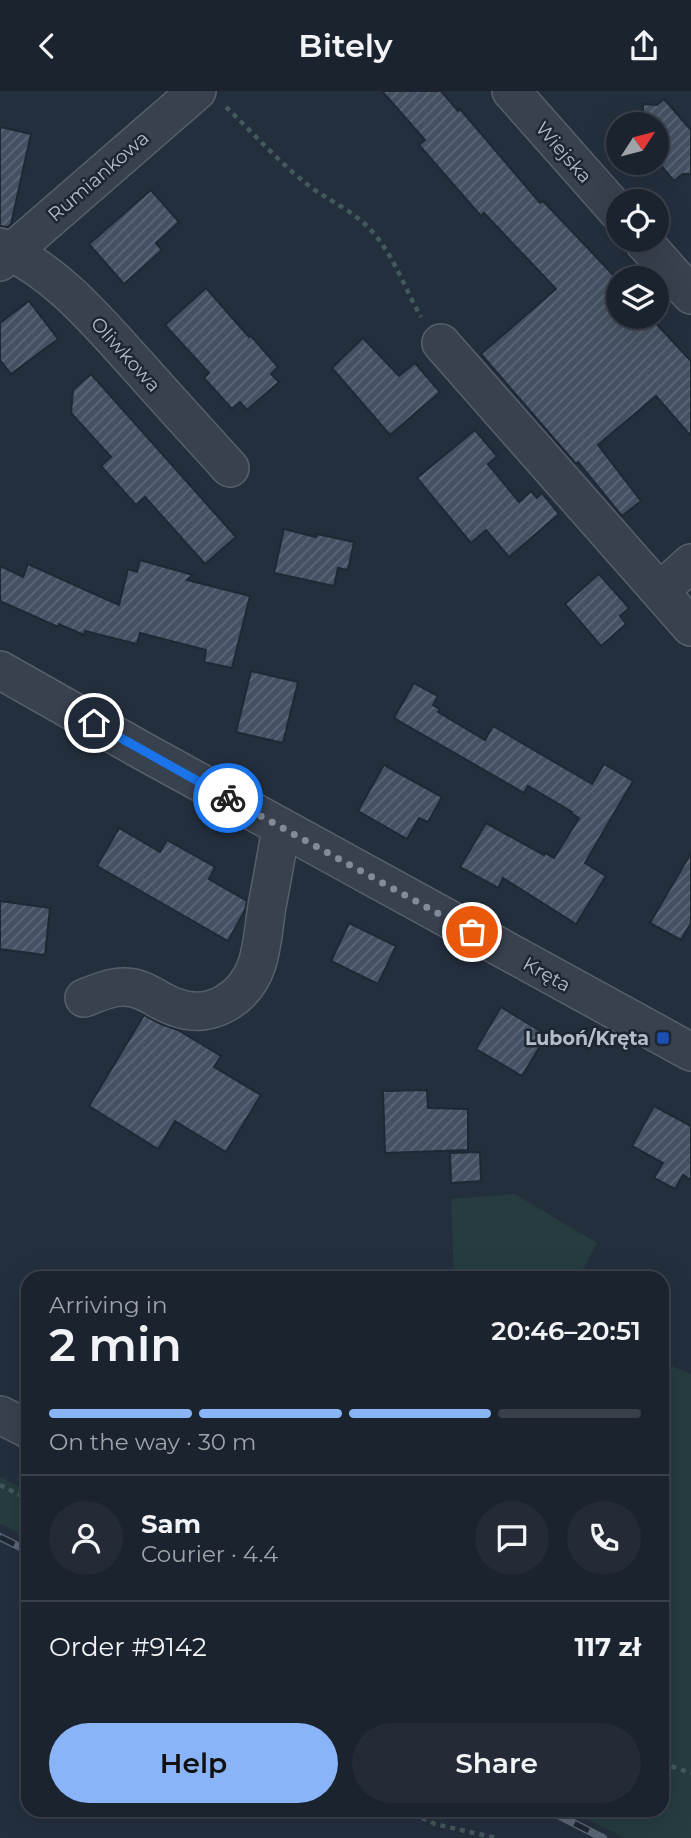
<!DOCTYPE html>
<html lang="en">
<head>
<meta charset="utf-8">
<style>
	:root { --surface:#1b232e; --page:#242b36; --text:#f1f3f6; --muted:#a0a4aa; --line:#39404a; --accent:#8ab4f8 }
	body { margin:0; font-family:Montserrat,sans-serif; background:var(--page); color:var(--text); height:100vh; display:flex; flex-direction:column; font-size:26px; white-space:nowrap }
	* { box-sizing:border-box; margin:0 }
	p { font-size:23px; color:var(--muted) }
	.icon { flex:none; width:38px; height:38px; fill:none; stroke:currentColor; stroke-width:2; stroke-linecap:round; stroke-linejoin:round }
	.map { position:relative; flex:1; overflow:hidden }
	.sheet { position:absolute; left:21px; top:1180px; width:648px; height:546px; display:flex; flex-direction:column; background:var(--surface); border-radius:21px; box-shadow:0 7px 28px #0002,0 0 0 2px var(--line) }
	.sheet>* { flex:none }
	.needle { width:46px; rotate:54deg }
	.buttons { position:absolute; left:606px; top:21px; display:grid; gap:14px }
	.buttons a { display:grid; place-items:center; width:63px; height:63px; border-radius:50%; background:var(--surface); box-shadow:0 7px 28px #0002,0 0 0 2px var(--line); font-size:35px }
	.pin { position:absolute; display:grid; place-items:center; width:60px; height:60px; color:#fff; margin:-30px; border:4px solid #fff; border-radius:50%; box-shadow:0 2px 7px #0007 }
	.courier { position:absolute; display:grid; place-items:center; width:70px; height:70px; margin:-35px; border:5px solid #1a73e8; border-radius:50%; background:#fff; color:#222; box-shadow:0 2px 9px #0007 }
	.summary em { font-style:normal; font-weight:600 }
	.summary div { display:flex; flex-direction:column-reverse }
	.summary { display:flex; align-items:center; justify-content:space-between; height:119px; padding:0 28px }
	h1 { font-size:46px; font-weight:600; line-height:52px }
	.bar { display:grid; grid-template-columns:repeat(4,1fr); gap:10px 7px; align-content:center; height:84px; padding:0 28px }
	.bar i { height:9px; border-radius:5px; background:var(--line) }
	.bar .on { background:var(--accent) }
	.bar p { grid-column:span 4 }
	.line { display:flex; align-items:center; gap:18px; padding:0 28px; border-top:2px solid var(--line) }
	.line div { flex:1 }
	.round { display:grid; place-items:center; flex:none; width:74px; height:74px; border-radius:37px; background:var(--page) }
	.action { display:flex; gap:14px; margin-top:auto; padding:14px 28px }
	.action a { flex:1; height:80px; border-radius:42px; background:var(--accent); color:#111; font-size:28px; font-weight:600; line-height:80px; text-align:center }
	.action a+a { background:var(--page); color:var(--text) }
	header { display:flex; justify-content:space-between; align-items:center; height:91px; padding:0 28px; background:var(--surface); font-size:32px; font-weight:600 }
	.map>svg:first-child { display:block }
	.grass { fill:#263c3f }
	.building { fill:url(#building-hatch); stroke:#1f2835; stroke-width:2 }
	.lines { fill:none; stroke-linecap:round; stroke-linejoin:round }
	.minor-casing { stroke:#565f6c; stroke-width:40 }
	.path { stroke:#44595c; stroke-width:4.5; stroke-dasharray:5 5; stroke-linecap:butt }
	.minor { stroke:#38414e; stroke-width:37 }
	.rail-casing { stroke:#5a6575; stroke-width:8 }
	.rail { stroke:#1d2633; stroke-width:5; stroke-dasharray:16; stroke-linecap:butt }
	.done { stroke:#828b98; stroke-width:7; stroke-dasharray:0 12.6 }
	.route { stroke:#1a73e8; stroke-width:9 }
	.transit-dot { fill:#1a4fb4; stroke:#1d2633; stroke-width:2.5 }
	.labels { text-anchor:middle; stroke-width:5; stroke-linejoin:round; paint-order:stroke }
	.street-label { font-size:19px; fill:#b4bcc9; stroke:#1d2633 }
	.poi-label { font-size:19px; font-weight:bold; fill:#b4bcc9; stroke:#1d2633; text-anchor:end }
</style>
</head>
<body>
<header><svg class="icon" aria-label="back" viewBox="0 0 24 24"><path d="M15 5l-7 7 7 7"/></svg>Bitely<svg class="icon" aria-label="share" viewBox="0 0 24 24"><path d="M12 15V3M7 8l5-5 5 5M5 13v7h14v-7"/></svg></header>
<div class="map">
<svg width="691" height="1747" viewBox="0 0 691 1747">
	<defs>
		<pattern id="building-hatch" width="6" height="6" patternUnits="userSpaceOnUse" patternTransform="scale(1.75)"><rect width="6" height="6" fill="#455162"/><path d="M-1 1l2-2M0 6l6-6M5 7l2-2" fill="none" stroke="#5d6877"/></pattern>
	</defs>
	<rect width="100%" height="100%" fill="#242f3e"/>
	<g class="grass">
		<polygon points="515,1103 597,1152 579,1186 454,1186 451,1108"/>
		<polygon points="662,1271 691,1283 691,1747 625,1747 569,1719 662,1718"/>
		<polygon points="0,1386 28,1400 28,1447 0,1433"/>
	</g>
	<g class="building">
		<polygon points="382,0 441,0 458,20 460,18 540,112 543,110 618,189 618,226 650,226 691,270 691,345 656,305 598,354 641,410 622,425 578,371 576,373 481,263 556,198 484,122 481,125 419,54 425,49"/>
		<polygon points="664,8 691,39 691,83 683,83 674,90 656,69 656,33 635,33 643,26 643,13 657,14"/>
		<polygon points="0,36 31,43 11,133 8,136 0,135"/>
		<polygon points="151,99 179,131 156,152 162,159 124,193 89,153"/>
		<polygon points="206,197 249,246 251,245 278,276 271,283 279,291 247,319 240,311 232,318 204,287 209,282 165,234"/>
		<polygon points="29,210 58,248 11,283 0,269 0,232"/>
		<polygon points="363,247 399,285 415,272 440,301 390,344 332,277"/>
		<polygon points="91,283 236,446 205,473 145,406 136,414 101,375 111,366 71,322 73,299"/>
		<polygon points="475,339 497,365 488,373 519,411 531,400 537,407 542,402 559,423 509,466 486,439 471,452 417,387"/>
		<polygon points="284,438 316,446 317,443 354,451 348,479 338,477 334,495 274,482"/>
		<polygon points="140,469 193,484 187,489 250,505 232,577 204,571 206,559 140,542 137,553 85,540 84,544 59,533 58,536 0,510 0,475 23,486 28,473 119,514 128,478 137,481"/>
		<polygon points="599,483 629,517 620,525 626,533 601,555 565,513"/>
		<polygon points="251,580 298,591 283,652 236,641"/>
		<polygon points="414,592 438,605 433,614 440,618 438,621 485,649 493,635 592,693 604,673 633,690 585,772 606,785 576,833 503,787 498,797 460,776 486,732 544,764 545,762 554,767 579,727 571,722 572,721 528,695 524,702 394,627"/>
		<polygon points="384,674 442,706 428,731 419,727 407,748 358,720"/>
		<polygon points="119,737 160,761 167,749 215,776 209,788 247,810 245,819 228,850 97,775"/>
		<polygon points="691,762 691,832 681,849 650,832"/>
		<polygon points="0,810 50,817 45,864 0,858"/>
		<polygon points="349,832 396,855 378,893 331,870"/>
		<polygon points="501,916 547,944 522,985 476,958"/>
		<polygon points="144,924 161,933 178,939 221,965 214,976 261,1004 226,1061 175,1030 158,1058 89,1015"/>
		<polygon points="427,999 428,1017 468,1018 468,1059 385,1062 383,1000"/>
		<polygon points="654,1015 691,1035 691,1089 683,1084 675,1098 654,1087 663,1072 632,1055"/>
		<polygon points="480,1061 481,1090 451,1092 450,1062"/>
	</g>
	<g class="lines">
		<g class="minor-casing">
			<g id="minor">
				<polyline points="511,0 618,121"/>
				<polyline points="642,149 691,204"/>
				<path d="M0 156C56 180 97 230 137 274 168 309 199 343 230 377"/>
				<polyline points="0,171 197,0"/>
				<polyline points="441,252 691,536"/>
				<polyline points="660,500 691,472"/>
				<polyline points="0,579 141,659 691,961"/>
				<path d="M84 907C104 899 124 890 145 901 156 906 166 914 178 917 212 929 246 906 257 873 263 854 264 834 267 815 272 789 277 762 281 736"/>
				<polyline points="0,1324 28,1338"/>
			</g>
		</g>
		<g class="path">
			<path d="M226 16C253 42 279 71 308 94 329 110 352 119 370 138 394 164 404 196 421 226"/>
			<polyline points="0,1394 28,1408"/>
			<polyline points="662,1672 691,1682"/>
			<polyline points="404,1718 435,1733 496,1747"/>
		</g>
		<use href="#minor" class="minor"/>
		<g class="rail-casing">
			<g id="rail">
				<polyline points="0,1446 28,1460"/>
				<polyline points="546,1718 603,1747"/>
			</g>
		</g>
		<use href="#rail" class="rail"/>
	</g>
	<g class="lines">
		<polyline class="done" points="228,707 472,841"/>
		<polyline class="route" points="94,632 228,707"/>
	</g>
	<rect class="transit-dot" x="656" y="940" width="14" height="14" rx="3.5"/>
	<g class="labels">
		<g class="street-label">
			<text transform="translate(564 61) rotate(49)" y="7">Wiejska</text>
			<text transform="translate(98 85) rotate(-41)" y="7">Rumiankowa</text>
			<text transform="translate(126 263) rotate(48)" y="7">Oliwkowa</text>
			<text transform="translate(547 883) rotate(29)" y="7">Kręta</text>
		</g>
		<g class="poi-label">
			<text x="649" y="954">Luboń/Kręta</text>
		</g>
	</g>
</svg>
<div class="buttons">
<a><svg class="needle" viewBox="-14 -14 28 28"><path d="M0-13l5 13h-10z" fill="#e53935"/><path d="M0 13l5-13h-10z" fill="#a0a4aa"/></svg></a>
<a><svg class="icon" aria-label="locate" viewBox="0 0 24 24"><circle cx="12" cy="12" r="6"/><path d="M12 2v4M12 18v4M2 12h4M18 12h4"/></svg></a>
<a><svg class="icon" aria-label="layers" viewBox="0 0 24 24"><path d="M12 4l9 5-9 5-9-5zM3 14l9 5 9-5"/></svg></a>
</div>
<div class="pin" style="left:472px;top:841px;background:#ea580c"><svg class="icon" aria-label="bag" viewBox="0 0 24 24"><path d="M5 8h14l-1 12H6zM9 8a3 3 0 0 1 6 0"/></svg></div>
<div class="pin" style="left:94px;top:632px;background:#1f2937"><svg class="icon" aria-label="home" viewBox="0 0 24 24"><path d="M3 11l9-7 9 7M6 9v11h12V9"/></svg></div>
<div class="courier" style="left:228px;top:707px"><svg class="icon" aria-label="bike" viewBox="0 0 24 24"><circle cx="6" cy="16" r="4"/><circle cx="18" cy="16" r="4"/><path d="M6 16l4-8h5l3 8M10 8l3 8H6M13 5h3"/></svg></div>
<section class="sheet">
<div class="summary"><div><h1>2 min</h1><p>Arriving in</p></div><em>20:46–20:51</em></div>
<div class="bar"><i class="on"></i><i class="on"></i><i class="on"></i><i></i><p>On the way · 30 m</p></div>
<div class="line" style="height:126px"><a class="round"><svg class="icon" aria-label="person" viewBox="0 0 24 24"><circle cx="12" cy="8" r="4"/><path d="M4 21q1-7 8-7t8 7"/></svg></a><div><b>Sam</b><p>Courier · 4.4</p></div><a class="round"><svg class="icon" aria-label="chat" viewBox="0 0 24 24"><path d="M4 5h16v11H9l-5 4z"/></svg></a><a class="round"><svg class="icon" aria-label="phone" viewBox="0 0 24 24"><path d="M5 4h4l2 5-3 2q2 4 5 5l2-3 5 2v4C11 20 4 13 5 4z"/></svg></a></div>
<div class="line" style="height:91px"><div>Order #9142</div><b>117 zł</b></div>
<div class="action"><a>Help</a><a>Share</a></div>
</section>
</div>
</body>
</html>
